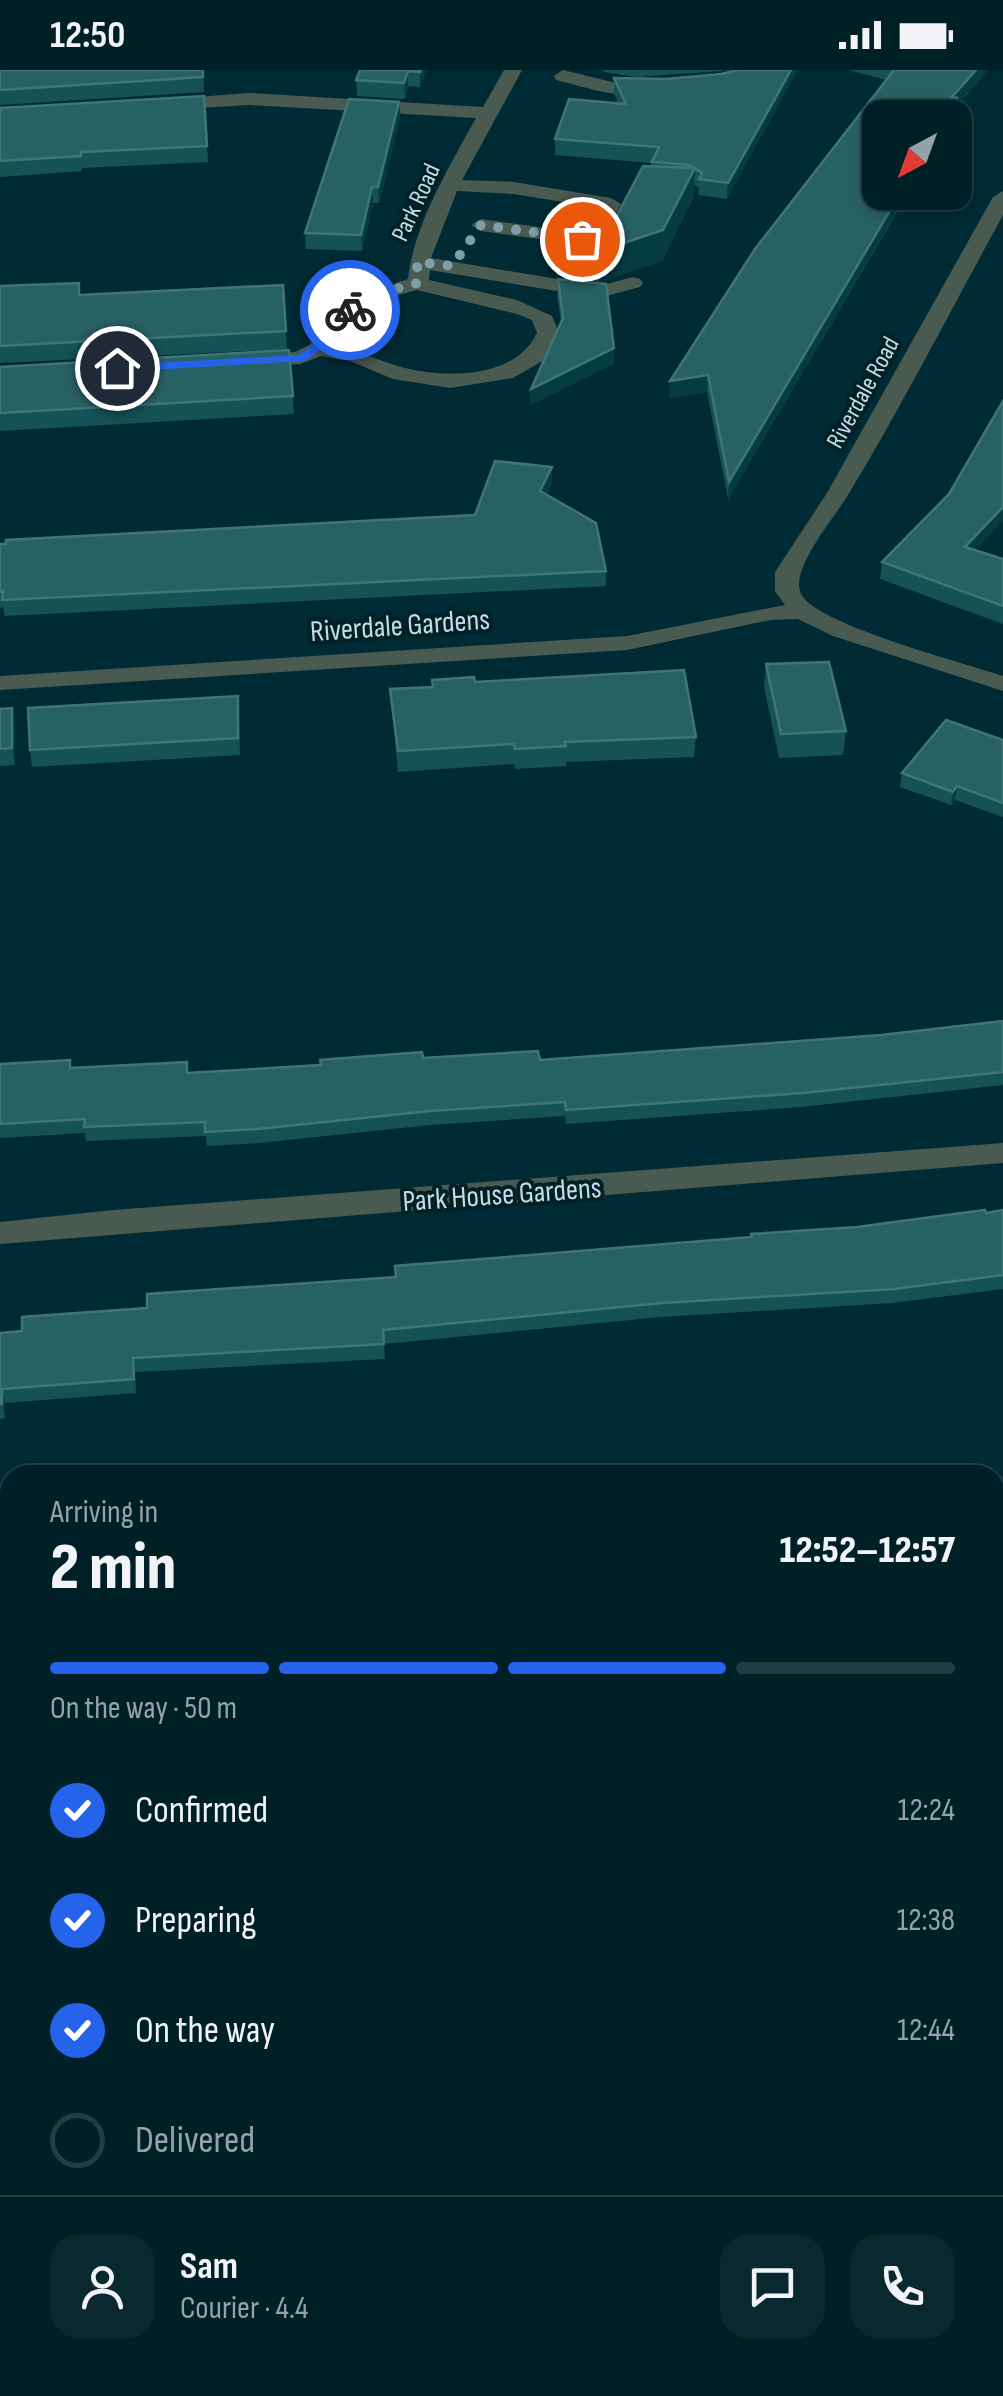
<!DOCTYPE html>
<html lang="en">
<head>
<meta charset="utf-8">
<style>
	:root { --surface:#002028; --page:#0a2830; --text:#f1f3f6; --muted:#95a3a8; --line:#223e45; --accent:#2563eb }
	body { margin:0; font-family:"Sofia Sans Condensed",sans-serif; background:var(--page); color:var(--text); height:100vh; display:flex; flex-direction:column; font-size:38px; white-space:nowrap }
	* { box-sizing:border-box; margin:0 }
	p { font-size:32px; color:var(--muted) }
	.icon { flex:none; width:55px; height:55px; fill:none; stroke:currentColor; stroke-width:2; stroke-linecap:round; stroke-linejoin:round }
	.map { position:relative; flex:1; overflow:hidden }
	.side { position:absolute; left:0px; top:1395px; width:1005px; height:932px; display:flex; flex-direction:column; background:var(--surface); border-radius:30px 30px 0 0; box-shadow:0 5px 15px #0003,0 0 0 2px var(--line) }
	.side>* { flex:none }
	.needle { width:65px; rotate:221deg }
	.tools { position:absolute; left:862px; top:30px; display:grid; gap:20px }
	.tools a { display:grid; place-items:center; width:110px; height:110px; border-radius:20px; background:var(--surface); box-shadow:0 5px 15px #0003,0 0 0 2px var(--line); font-size:50px }
	.pin { position:absolute; display:grid; place-items:center; width:85px; height:85px; color:#fff; margin:-42px; border:5px solid #fff; border-radius:50%; box-shadow:0 2px 10px #0007 }
	.courier { position:absolute; display:grid; place-items:center; width:100px; height:100px; margin:-50px; border:8px solid #2563eb; border-radius:50%; background:#fff; color:#222; box-shadow:0 2px 12px #0007 }
	.head em { font-style:normal; font-weight:800 }
	.head div { display:flex; flex-direction:column-reverse }
	.head { display:flex; align-items:center; justify-content:space-between; height:170px; padding:0 50px }
	h1 { font-size:65px; font-weight:800; line-height:75px }
	.bar { display:grid; grid-template-columns:repeat(4,1fr); gap:15px 10px; align-content:center; height:120px; padding:0 50px }
	.bar i { height:12px; border-radius:8px; background:var(--line) }
	.bar .on { background:var(--accent) }
	.bar p { grid-column:span 4 }
	.line { display:flex; align-items:center; gap:25px; padding:0 50px; border-top:2px solid var(--line) }
	.line div { flex:1 }
	.round { display:grid; place-items:center; flex:none; width:105px; height:105px; border-radius:30px; background:var(--page) }
	ol { padding:0 50px; list-style:none }
	li { display:flex; align-items:center; gap:30px; height:110px }
	li p { margin-inline-start:auto }
	li .icon { padding:10px; border-radius:50%; background:var(--accent); color:#fff; stroke-width:4 }
	li:last-child { color:var(--muted) }
	li i { width:55px; height:55px; border:5px solid var(--line); border-radius:50% }
	.status { display:flex; justify-content:space-between; align-items:center; height:70px; padding:0 50px; background:var(--surface); direction:ltr }
	.status svg { height:28px; fill:currentColor }
	.map>svg:first-child { display:block }
	.green { fill:#3e3508 }
	.lines { fill:none; stroke-linecap:round; stroke-linejoin:round }
	.path { stroke:#577a83; stroke-width:8; stroke-dasharray:6 9; stroke-linecap:butt }
	.minor { fill:#495a50; fill-rule:evenodd }
	.highway { fill:#79a389; fill-rule:evenodd }
	.rail { stroke:#75969f; stroke-width:9; stroke-dasharray:15 15; stroke-linecap:butt }
	.wall { fill:#155255 }
	.shaded-wall { fill:#053c42 }
	.building { fill:#286164; stroke:#407578; stroke-width:2.5 }
	.route { fill:#2563eb }
	.done { stroke:#7f9fa7; stroke-width:10; stroke-dasharray:0 18 }
	.labels { text-anchor:middle; stroke-width:8; stroke-linejoin:round; paint-order:stroke }
	.far-street-label { font-size:25px; fill:#c3dde5; stroke:#042027 }
	.street-label { font-size:30px; fill:#c3dde5; stroke:#042027 }
</style>
</head>
<body>
<div class="status"><b>12:50</b><svg viewBox="0 0 49 12"><path d="M0 12V9h3v3zM5 12V6h3v6zM10 12V3h3v9zM15 12V0h3v12zM26 1h20v11H26zM47 4h2v5h-2z"/></svg></div>
<div class="map">
<svg width="1003" height="2326" viewBox="0 0 1003 2326">
	<rect width="100%" height="100%" fill="#002b35"/>
	<polygon class="green" points="10,1826 10,2198 0,2200 0,1827"/>
	<g class="lines">
		<g class="path">
			<polyline points="995,1514 1003,1510"/>
			<polyline points="0,1641 10,1640"/>
			<polyline points="995,2120 1003,2119"/>
			<polyline points="0,2285 10,2283"/>
			<polyline points="995,2291 1003,2290"/>
			<polyline points="805,2326 849,2318"/>
		</g>
		<g class="minor">
			<path d="M504 0H522L462 110 514 112 611 128 621 134 602 170 582 175 481 161 471 155 481 149 582 163 587 162 599 138 514 124 457 121 431 188 599 216 633 207 640 209 643 213 640 217 599 228 430 200 429 210 517 230 552 246 559 263 546 289 513 308 450 318 393 309 350 291 321 286 300 294 245 297 242 292 245 287 295 282 309 275 339 238 365 223 408 209C414 155 448 99 476 48L249 35 164 40 157 38V30L249 23 483 37ZM417 220 517 244 532 250 537 263C515 310 442 309 398 296 374 289 355 279 331 275 348 242 383 229 417 220Z"/>
			<path d="M563 0 612 12 653 9 662 15C636 36 586 17 556 10L554 6Z"/>
			<path d="M1003 121V145C952 238 903 334 848 425 835 447 789 500 801 524 817 555 965 593 1003 606V621L833 566 798 549 770 550 627 580 0 620V606L627 566 785 535 775 521V502L827 423 993 127Z"/>
			<polygon points="1003,1073 1003,1093 0,1174 0,1152 113,1140"/>
			<polygon points="1003,1992 1003,2028 995,2029 995,1993"/>
		</g>
		<g class="highway">
			<polygon points="1003,2190 1003,2230 995,2232 995,2192"/>
			<polygon points="303,2318 392,2318 388,2326 299,2326"/>
		</g>
		<g class="rail">
			<polyline points="995,1621 1003,1620"/>
			<polyline points="995,1650 1003,1649"/>
			<polyline points="0,1748 10,1746"/>
			<polyline points="0,1776 10,1775"/>
		</g>
	</g>
	<g class="wall">
		<polygon points="0,0 203,0 204,22 0,35"/>
		<polygon points="360,0 426,0 420,17 408,16 405,29 357,26 356,10"/>
		<polygon points="603,0 735,0 636,7 604,2"/>
		<polygon points="738,0 727,129 698,125 699,118 694,115 693,128 662,191 599,212 556,205 553,176 553,145 603,172 651,96 651,93 555,85 555,69 618,33 614,24 614,8 665,9 721,4"/>
		<polygon points="849,0 988,0 956,37 955,44 728,429 707,322 669,328 670,311 886,10"/>
		<polygon points="204,26 208,92 82,98 82,101 0,107 0,38"/>
		<polygon points="399,32 400,47 379,133 373,133 362,181 306,179 305,163"/>
		<polygon points="558,209 614,278 613,294 530,335 531,319 561,252 557,225"/>
		<polygon points="283,215 287,279 0,293 0,216 80,225"/>
		<polygon points="289,280 294,344 0,361 0,297"/>
		<polygon points="552,413 546,425 606,501 606,516 5,546 3,537 0,538 0,474 475,445"/>
		<polygon points="949,424 975,480 1003,489 1003,554 880,509 882,492"/>
		<polygon points="766,594 846,661 843,685 779,688 764,617"/>
		<polygon points="475,612 696,667 694,687 566,692 566,696 515,699 514,694 398,702 390,619 432,617"/>
		<polygon points="0,639 15,655 15,695 0,696"/>
		<polygon points="239,643 240,685 32,697 30,680"/>
		<polygon points="1003,670 1003,747 955,730 951,735 900,717 902,703"/>
		<polygon points="1003,951 1003,1015 801,1037 566,1054 565,1046 430,1055 259,1073 207,1076 206,1066 86,1071 85,1063 0,1068 0,994 70,990 71,998 187,992 188,1003 423,988 540,990 881,965"/>
		<polygon points="1003,1140 1003,1219 892,1233 661,1247 384,1274 385,1289 135,1302 136,1323 5,1333 5,1348 0,1349 0,1263 22,1261 147,1238 395,1207 751,1167 751,1164 857,1157"/>
		<polygon points="1003,1757 1003,1860 995,1861 995,1758"/>
	</g>
	<g class="shaded-wall">
		<polygon points="421,0 426,0 420,17 420,2"/>
		<polygon points="791,0 798,0 727,129 728,113"/>
		<polygon points="976,0 988,0 956,37 953,48 945,48 952,27"/>
		<polygon points="408,1 408,16 405,29 404,13"/>
		<polygon points="399,32 400,47 379,133 378,117"/>
		<polygon points="695,98 693,128 662,191 599,212 600,181"/>
		<polygon points="372,117 373,133 362,181 361,165"/>
		<polygon points="901,122 908,122 728,429 729,412"/>
		<polygon points="614,278 613,294 530,335 531,319"/>
		<polygon points="708,305 707,322 669,328 670,311"/>
		<polygon points="552,397 552,413 540,437 540,421"/>
		<polygon points="1003,437 1003,451 963,494 965,477"/>
		<polygon points="12,638 15,655 15,695 12,678"/>
		<polygon points="957,716 955,730 951,735 953,722"/>
		<polygon points="2,1319 5,1333 5,1348 2,1334"/>
	</g>
	<g class="building">
		<polygon points="0,0 203,0 203,7 0,20"/>
		<polygon points="360,0 421,0 420,2 408,1 404,13 356,10"/>
		<polygon points="738,0 791,0 728,113 699,109 702,103 689,95 652,92 659,77 555,69 569,29 626,34 614,8 665,9 721,4"/>
		<polygon points="894,0 976,0 952,27 957,28 945,48 880,48 880,122 901,122 729,412 708,305 670,311 755,179"/>
		<polygon points="204,26 207,76 81,82 81,86 0,91 0,38"/>
		<polygon points="349,29 399,32 378,117 372,117 361,165 305,163"/>
		<polygon points="643,96 695,98 663,160 600,181 556,174 553,145 600,152 603,172"/>
		<polygon points="558,209 606,214 614,278 531,319 563,248"/>
		<polygon points="79,213 79,225 283,215 286,261 0,276 0,216"/>
		<polygon points="289,280 293,326 0,343 0,297"/>
		<polygon points="1003,331 1003,437 965,477 1003,489 1003,536 882,492 949,424"/>
		<polygon points="495,391 552,397 540,421 596,453 606,501 2,530 3,521 0,522 0,474 6,474 6,470 475,445"/>
		<polygon points="829,592 846,661 781,664 766,594"/>
		<polygon points="684,600 696,667 565,672 566,676 515,679 514,674 398,681 390,619 433,617 432,610 474,607 475,612"/>
		<polygon points="238,626 238,668 30,680 28,638"/>
		<polygon points="12,638 12,678 0,679 0,639"/>
		<polygon points="946,650 1003,670 1003,733 957,716 953,722 902,703"/>
		<polygon points="1003,951 1003,1002 803,1023 566,1040 565,1032 430,1041 258,1059 205,1062 205,1052 84,1057 85,1049 0,1054 0,994 70,990 70,998 187,992 187,1003 321,995 320,990 422,982 423,988 538,981 540,990 881,965"/>
		<polygon points="985,1140 986,1143 1003,1140 1003,1205 894,1219 662,1233 383,1260 384,1274 133,1288 134,1309 2,1319 2,1334 0,1334 0,1263 22,1261 22,1247 147,1238 147,1224 396,1207 395,1196 752,1167 751,1164 857,1157"/>
		<polygon points="1003,1757 1003,1845 995,1846 995,1758"/>
	</g>
	<path class="route" d="M346 238 356 240C340 257 324 281 304 291L117 302 111 298 117 295 298 285C317 275 329 253 346 238Z"/>
	<g class="lines">
		<polyline class="done" points="350,240 370,226 418,213 417,192 452,196 481,155 582,169"/>
	</g>
	<g class="labels">
		<g class="far-street-label">
			<text transform="translate(415 132) rotate(-65)" y="9">Park Road</text>
			<text transform="translate(862 322) rotate(-61)" y="9">Riverdale Road</text>
		</g>
		<g class="street-label">
			<text transform="translate(400 555) rotate(-4)" y="10">Riverdale Gardens</text>
			<text transform="translate(502 1124) rotate(-4)" y="10">Park House Gardens</text>
		</g>
	</g>
</svg>
<div class="tools">
<a><svg class="needle" viewBox="-14 -14 28 28"><path d="M0-13l5 13h-10z" fill="#e53935"/><path d="M0 13l5-13h-10z" fill="#95a3a8"/></svg></a>
</div>
<div class="pin" style="left:582px;top:169px;background:#ea580c"><svg class="icon" aria-label="bag" viewBox="0 0 24 24"><path d="M5 8h14l-1 12H6zM9 8a3 3 0 0 1 6 0"/></svg></div>
<div class="pin" style="left:117px;top:298px;background:#1f2937"><svg class="icon" aria-label="home" viewBox="0 0 24 24"><path d="M3 11l9-7 9 7M6 9v11h12V9"/></svg></div>
<div class="courier" style="left:350px;top:240px"><svg class="icon" aria-label="bike" viewBox="0 0 24 24"><circle cx="6" cy="16" r="4"/><circle cx="18" cy="16" r="4"/><path d="M6 16l4-8h5l3 8M10 8l3 8H6M13 5h3"/></svg></div>
<section class="side">
<div class="head"><div><h1>2 min</h1><p>Arriving in</p></div><em>12:52–12:57</em></div>
<div class="bar"><i class="on"></i><i class="on"></i><i class="on"></i><i></i><p>On the way · 50 m</p></div>
<ol>
<li><svg class="icon" aria-label="check" viewBox="0 0 24 24"><path d="M5 12l5 5 9-10"/></svg>Confirmed<p>12:24</p></li>
<li><svg class="icon" aria-label="check" viewBox="0 0 24 24"><path d="M5 12l5 5 9-10"/></svg>Preparing<p>12:38</p></li>
<li><svg class="icon" aria-label="check" viewBox="0 0 24 24"><path d="M5 12l5 5 9-10"/></svg>On the way<p>12:44</p></li>
<li><i></i>Delivered</li>
</ol>
<div class="line" style="height:180px"><a class="round"><svg class="icon" aria-label="person" viewBox="0 0 24 24"><circle cx="12" cy="8" r="4"/><path d="M4 21q1-7 8-7t8 7"/></svg></a><div><b>Sam</b><p>Courier · 4.4</p></div><a class="round"><svg class="icon" aria-label="chat" viewBox="0 0 24 24"><path d="M4 5h16v11H9l-5 4z"/></svg></a><a class="round"><svg class="icon" aria-label="phone" viewBox="0 0 24 24"><path d="M5 4h4l2 5-3 2q2 4 5 5l2-3 5 2v4C11 20 4 13 5 4z"/></svg></a></div>
</section>
</div>
</body>
</html>
